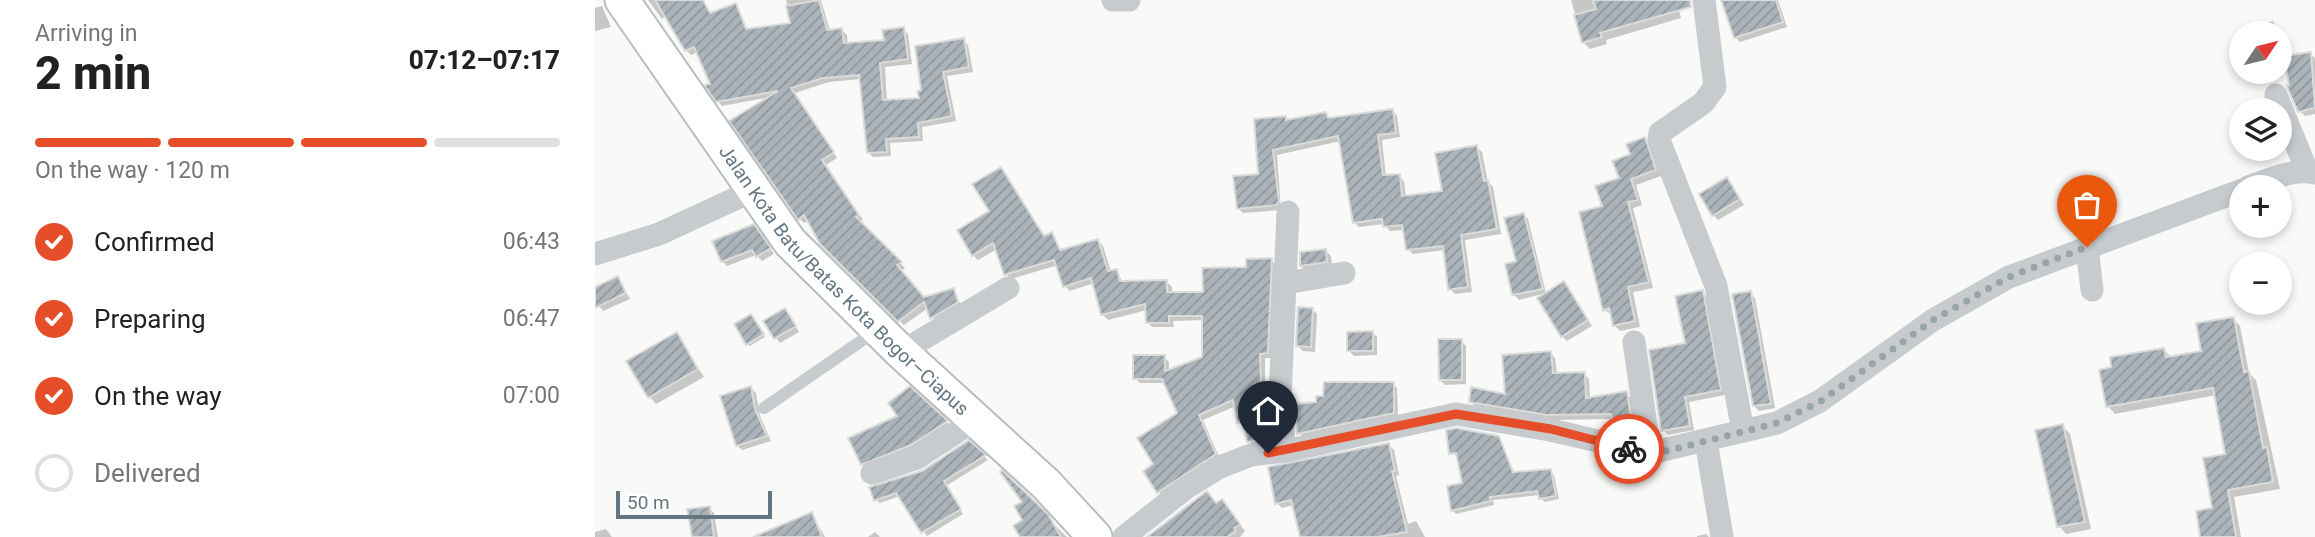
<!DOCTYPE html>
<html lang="en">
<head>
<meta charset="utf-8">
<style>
	:root { --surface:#fff; --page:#f2f2f2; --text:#222; --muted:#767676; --line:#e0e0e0; --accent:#e64e29 }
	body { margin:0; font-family:Roboto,sans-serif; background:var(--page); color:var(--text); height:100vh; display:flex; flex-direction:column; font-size:26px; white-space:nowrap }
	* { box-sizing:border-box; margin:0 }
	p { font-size:23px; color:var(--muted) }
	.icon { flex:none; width:38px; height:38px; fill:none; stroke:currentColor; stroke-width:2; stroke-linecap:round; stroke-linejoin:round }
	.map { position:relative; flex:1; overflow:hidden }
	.panel { display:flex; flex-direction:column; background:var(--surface); width:595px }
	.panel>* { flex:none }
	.needle { width:46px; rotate:55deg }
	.fabs { position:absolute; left:1634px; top:21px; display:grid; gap:14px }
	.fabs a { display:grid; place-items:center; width:63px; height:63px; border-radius:50%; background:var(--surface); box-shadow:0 4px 10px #0003; font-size:35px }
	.scale { position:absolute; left:21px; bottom:18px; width:156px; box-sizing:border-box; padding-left:7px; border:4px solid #647682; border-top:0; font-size:19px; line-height:24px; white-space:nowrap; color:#647682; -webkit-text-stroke:5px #fff; paint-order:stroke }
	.pin { position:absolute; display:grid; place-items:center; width:60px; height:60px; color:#fff; margin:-72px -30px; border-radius:50% 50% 50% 0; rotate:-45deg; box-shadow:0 0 7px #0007 }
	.pin .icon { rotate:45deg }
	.courier { position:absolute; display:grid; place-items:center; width:70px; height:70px; margin:-35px; border:5px solid #e64e29; border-radius:50%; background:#fff; color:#222; box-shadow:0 2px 9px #0007 }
	.head em { font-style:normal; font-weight:800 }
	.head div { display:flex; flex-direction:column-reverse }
	.head { display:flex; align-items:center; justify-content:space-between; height:119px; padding:0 35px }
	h1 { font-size:46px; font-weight:800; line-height:52px }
	.bar { display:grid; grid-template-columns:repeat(4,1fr); gap:10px 7px; align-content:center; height:84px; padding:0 35px }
	.bar i { height:9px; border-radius:5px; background:var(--line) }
	.bar .current { background:var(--accent) }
	.bar p { grid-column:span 4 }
	ol { padding:0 35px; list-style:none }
	li { display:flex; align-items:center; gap:21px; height:77px }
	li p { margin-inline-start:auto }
	li .icon { padding:7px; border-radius:50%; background:var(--accent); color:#fff; stroke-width:4 }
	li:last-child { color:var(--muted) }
	li i { width:38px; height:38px; border:4px solid var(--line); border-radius:50% }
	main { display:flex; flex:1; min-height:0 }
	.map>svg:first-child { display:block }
	.shadow { fill:#0003 }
	.building { fill:url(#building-hatch); stroke:#dbdbd9; stroke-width:2 }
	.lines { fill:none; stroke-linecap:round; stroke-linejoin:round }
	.secondary-casing { stroke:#b7bdc1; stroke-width:37 }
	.lane { stroke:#c7cbce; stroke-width:12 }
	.street { stroke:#c7cbce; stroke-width:23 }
	.secondary { stroke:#fff; stroke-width:33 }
	.done { stroke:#98a4ab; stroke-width:7; stroke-dasharray:0 12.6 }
	.route { stroke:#e64e29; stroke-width:9 }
	.labels { text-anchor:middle; stroke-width:7; stroke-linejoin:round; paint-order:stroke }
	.street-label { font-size:19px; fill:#647682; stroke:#fff }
</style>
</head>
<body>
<main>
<section class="panel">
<div class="head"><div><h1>2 min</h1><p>Arriving in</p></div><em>07:12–07:17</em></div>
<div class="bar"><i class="current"></i><i class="current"></i><i class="current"></i><i></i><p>On the way · 120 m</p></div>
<ol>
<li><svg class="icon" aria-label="check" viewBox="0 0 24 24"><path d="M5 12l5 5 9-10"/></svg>Confirmed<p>06:43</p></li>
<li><svg class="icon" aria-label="check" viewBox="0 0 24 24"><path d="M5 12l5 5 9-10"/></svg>Preparing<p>06:47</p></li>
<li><svg class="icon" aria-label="check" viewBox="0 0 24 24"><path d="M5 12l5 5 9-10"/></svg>On the way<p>07:00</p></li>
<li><i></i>Delivered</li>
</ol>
</section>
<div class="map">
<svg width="1720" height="537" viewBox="0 0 1720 537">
	<defs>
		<pattern id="building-hatch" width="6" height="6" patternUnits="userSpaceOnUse" patternTransform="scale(1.75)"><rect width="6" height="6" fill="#abb4ba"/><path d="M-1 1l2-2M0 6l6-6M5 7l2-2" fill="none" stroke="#8f979d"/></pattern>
	</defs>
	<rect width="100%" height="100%" fill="#f9f9f7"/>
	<g class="shadow">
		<polygon points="53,0 107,0 116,14 141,5 153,30 197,24 191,0 226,0 235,31 247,30 252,35 253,45 291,42 308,29 313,34 317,64 290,67 292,102 326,100 368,40 373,45 378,72 352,76 361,121 327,127 328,141 295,143 296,156 278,157 273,152 266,79 234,82 200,93 242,158 231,165 268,220 264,222 310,268 306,271 329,299 358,290 367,307 341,322 333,308 309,325 226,243 214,220 209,223 204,218 176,97 127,106 122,100 103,52 96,55 91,50 71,16 67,19"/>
		<polygon points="976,0 1081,0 1086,18 1011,40 1012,44 995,49 988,42"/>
		<polygon points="1126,0 1183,0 1192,27 1145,42 1140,37"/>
		<polygon points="7,6 16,27 0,31 0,8"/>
		<polygon points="1678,21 1685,33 1663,33 1661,25"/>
		<polygon points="1685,35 1689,50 1685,51"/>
		<polygon points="1715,54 1720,58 1720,114 1710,116 1705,111"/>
		<polygon points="798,111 802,116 805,137 787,140 791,177 804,176 809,181 811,197 849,193 882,147 887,152 893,182 898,187 906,234 870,240 877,292 860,294 855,289 850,250 818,254 813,249 810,230 795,231 789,224 764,227 759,222 746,141 682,155 686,210 648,213 643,208 665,176 690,118 694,122 731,114 736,119"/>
		<polygon points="1050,140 1056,145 1066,176 1041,185 1047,205 1038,208 1058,288 1038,292 1045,327 1025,331 1019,325 1017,315 1010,310 986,213 1009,208 1037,155"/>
		<polygon points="406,169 450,238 457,234 467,251 503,241 508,246 516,272 521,271 528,282 572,282 577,287 577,294 609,293 653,269 676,260 681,265 678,358 670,358 670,384 676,390 679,443 659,446 654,441 651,427 644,422 641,406 608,420 625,459 569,497 564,492 561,464 584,414 571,383 545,383 540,378 569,357 574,362 574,371 609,358 609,320 578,321 579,327 557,327 552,322 552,310 513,320 507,314 499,283 475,291 470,286 463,265 416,279 411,274 402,249 383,260 378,255 396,212"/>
		<polygon points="1132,179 1149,205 1123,220 1118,215"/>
		<polygon points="928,214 933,219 951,293 924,300 919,295"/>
		<polygon points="164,231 179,254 167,261 161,255 132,266 127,261"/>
		<polygon points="731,251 736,256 737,266 711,271 706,266"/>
		<polygon points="23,278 35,299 8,311 0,300 0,289"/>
		<polygon points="969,283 997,326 972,341 967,336"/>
		<polygon points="1107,292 1112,297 1130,395 1094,402 1099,430 1073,435 1068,430"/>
		<polygon points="1155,293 1160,298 1180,408 1164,411 1159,406"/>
		<polygon points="717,309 722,314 720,352 708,351 703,346"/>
		<polygon points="194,315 204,332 185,343 170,322"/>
		<polygon points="158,318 170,337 155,346 153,344"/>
		<polygon points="1638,319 1645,326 1654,373 1661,380 1685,489 1639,497 1646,537 1607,537 1619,509 1632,456 1621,395 1520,414 1513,406 1569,350 1576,357 1608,353"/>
		<polygon points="777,332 782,337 782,355 759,356 754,351"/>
		<polygon points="81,335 109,377 61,404 54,396"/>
		<polygon points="866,341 871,346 871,384 850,385 845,380"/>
		<polygon points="955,353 960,358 962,375 989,374 994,379 995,399 1031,393 1036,398 1041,429 1025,431 1019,419 958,420 880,406 875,401 912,396"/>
		<polygon points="798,384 802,388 803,417 708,437 704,433 723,403"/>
		<polygon points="156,388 161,393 165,416 176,441 147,450 142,445"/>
		<polygon points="315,388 358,428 274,471 267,464 305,416"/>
		<polygon points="1467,426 1475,434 1496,529 1471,534 1464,526"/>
		<polygon points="903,437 920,474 955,471 959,475 964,499 949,502 945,495 898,500 899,505 861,514 857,510 869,485 864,456 856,453"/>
		<polygon points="374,443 393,460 351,486 368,514 332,536 305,496 285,503 281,500"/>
		<polygon points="794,445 799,450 804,475 801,476 813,524 821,521 830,537 704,537 699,505 687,508 682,503"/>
		<polygon points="411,477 472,537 427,537 429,503"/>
		<polygon points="627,501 650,531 645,537 557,537"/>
		<polygon points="114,508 119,513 123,537 98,537"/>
		<polygon points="217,514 230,537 166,537"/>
		<polygon points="11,529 17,537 0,537 0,532"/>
		<polygon points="280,532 285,537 273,537"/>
		<polygon points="1111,534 1114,537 1102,537 1102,536"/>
	</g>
	<g class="building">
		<polygon points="60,0 108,0 115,13 141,3 151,29 195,23 191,6 224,0 232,30 247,28 249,43 289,40 287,30 309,27 313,59 285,63 288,100 324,98 322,91 326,90 320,46 369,38 374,67 348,72 357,116 323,123 324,137 291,139 292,152 272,153 264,75 228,78 196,88 239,152 227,160 264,215 261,217 307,262 302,265 329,297 359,288 363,302 335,319 329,302 303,322 225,244 209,215 203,220 134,121 183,91 121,102 109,85 115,84 99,47 90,51"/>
		<polygon points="998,0 1095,0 1096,7 1005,33 1007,37 987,43 979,15 1001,9"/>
		<polygon points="1126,0 1181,0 1188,22 1139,38"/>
		<polygon points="1716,52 1720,108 1703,112 1691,85 1694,85 1689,56"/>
		<polygon points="798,109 801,133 783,135 788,175 805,174 807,196 847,191 840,153 882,145 889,181 893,180 902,229 866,235 873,287 853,290 848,246 811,250 807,225 788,227 787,219 758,223 743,136 678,150 684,202 681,205 642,209 638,176 663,174 659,119 691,116 691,120 731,112 733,118"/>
		<polygon points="1050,137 1061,170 1036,179 1043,200 1033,202 1054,282 1033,287 1040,321 1018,326 1014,308 1008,311 984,212 1007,206 1000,186 1024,178 1017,161 1035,154 1031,144"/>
		<polygon points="406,167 449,236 457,232 465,250 503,239 513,271 522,269 525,281 572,280 572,292 608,292 607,268 651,267 651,259 677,258 673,353 665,354 666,383 672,383 675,439 652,442 648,422 642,423 638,400 604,415 621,454 562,493 548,471 558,464 542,438 582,413 567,379 538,379 538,355 570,355 570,371 607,357 607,316 574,316 574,323 551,323 550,304 506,315 496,278 468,287 459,260 409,275 398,243 377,256 362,230 394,211 377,184"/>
		<polygon points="1132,177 1145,199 1117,216 1104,194"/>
		<polygon points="929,213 948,289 917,295 910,264 921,261 909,218"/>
		<polygon points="159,224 176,248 161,257 157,250 126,262 117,241"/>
		<polygon points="731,249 732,262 705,266 705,252"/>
		<polygon points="23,276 31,293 0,308 0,287"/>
		<polygon points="969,281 993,320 966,337 942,298"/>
		<polygon points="1108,290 1126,390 1090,397 1095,426 1066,431 1054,350 1090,343 1080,296"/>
		<polygon points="1156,291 1176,404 1158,406 1137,294"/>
		<polygon points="703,307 718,308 716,347 701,346"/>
		<polygon points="190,308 201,326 179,339 168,321"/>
		<polygon points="156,314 169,334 151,345 139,324"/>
		<polygon points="1639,317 1649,372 1654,371 1668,448 1672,447 1678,482 1633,490 1641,537 1605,537 1601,511 1617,508 1608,458 1630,454 1618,388 1511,407 1504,370 1516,367 1515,357 1569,348 1571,357 1606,351 1601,323"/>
		<polygon points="778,331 778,351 752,351 752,332"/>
		<polygon points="82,332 103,369 53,398 31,361"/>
		<polygon points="843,339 867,339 867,380 844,380"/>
		<polygon points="956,351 958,373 990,372 991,398 1032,391 1037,424 1019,427 1016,414 952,415 874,402 876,387 910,394 907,355"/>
		<polygon points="729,382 799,382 799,413 702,434 700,404 721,402 721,396 728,396"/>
		<polygon points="156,386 160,409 172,436 141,446 125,396"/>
		<polygon points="315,386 353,421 316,445 266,465 253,438 302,416 293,403"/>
		<polygon points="1468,424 1490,522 1462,527 1440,430"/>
		<polygon points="861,428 904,436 918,472 956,469 961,496 944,499 942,491 895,497 896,501 856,511 852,486 867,483 861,453 854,454 851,430"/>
		<polygon points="374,440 391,455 349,481 366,509 326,533 301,493 279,501 274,487 327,471"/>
		<polygon points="794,443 800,471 797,471 812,532 783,537 705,537 696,500 680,504 673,467"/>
		<polygon points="407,470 453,514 466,537 425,537 418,526 427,520 419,506 427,502 405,472"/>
		<polygon points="612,491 621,503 627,499 645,524 639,528 641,531 632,537 552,537"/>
		<polygon points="115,506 119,537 97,537 92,509"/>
		<polygon points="217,512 227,537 158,537"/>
	</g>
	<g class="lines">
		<g class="secondary-casing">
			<g id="secondary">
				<path id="s1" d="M27 0 195 242 306 352 451 484 500 537"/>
			</g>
		</g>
		<polyline class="lane" points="169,408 282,330"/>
		<g class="street">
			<polyline points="518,0 534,0"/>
			<polyline points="1109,0 1120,87 1108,103 1065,133 1064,140 1121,286 1148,431"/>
			<polyline points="1681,95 1712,171"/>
			<path d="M1653 187C1673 180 1699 168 1720 173"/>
			<polyline points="1492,247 1497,290"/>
			<polyline points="0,254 64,234 157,191"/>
			<polyline points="691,283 749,273"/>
			<polyline points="1039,342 1055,453"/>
			<polyline points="306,352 413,288"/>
			<polyline points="1111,441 1127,537"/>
			<polyline points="690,451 685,399 693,212"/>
			<polyline points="277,473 322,458 380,420"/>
			<polyline points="529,537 591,488 625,467 656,455 690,451 861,414 955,430 1055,453 1182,423 1225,401 1338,320 1414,277 1647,190"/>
		</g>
		<use href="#secondary" class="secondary"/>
	</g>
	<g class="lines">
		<polyline class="done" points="1034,449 1055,453 1076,450 1182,423 1226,401 1338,320 1414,277 1492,247"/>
		<polyline class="route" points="673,453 861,414 956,429 1034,449"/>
	</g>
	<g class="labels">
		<g class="street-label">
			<text dy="7" stroke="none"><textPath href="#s1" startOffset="359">Jalan Kota Batu/Batas Kota Bogor–Ciapus</textPath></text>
		</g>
	</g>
</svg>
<div class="fabs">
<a><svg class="needle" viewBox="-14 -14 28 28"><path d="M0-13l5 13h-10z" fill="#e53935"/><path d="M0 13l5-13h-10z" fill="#767676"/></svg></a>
<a><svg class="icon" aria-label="layers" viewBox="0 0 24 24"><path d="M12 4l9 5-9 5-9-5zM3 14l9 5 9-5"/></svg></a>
<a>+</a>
<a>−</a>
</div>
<div class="scale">50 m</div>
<div class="pin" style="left:1492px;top:247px;background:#ea580c"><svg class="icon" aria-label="bag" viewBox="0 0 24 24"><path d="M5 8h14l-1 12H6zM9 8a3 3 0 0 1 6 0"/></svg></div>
<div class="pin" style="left:673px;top:453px;background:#1f2937"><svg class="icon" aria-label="home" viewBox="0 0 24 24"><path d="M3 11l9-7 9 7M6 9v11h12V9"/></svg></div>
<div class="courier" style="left:1034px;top:449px"><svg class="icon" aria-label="bike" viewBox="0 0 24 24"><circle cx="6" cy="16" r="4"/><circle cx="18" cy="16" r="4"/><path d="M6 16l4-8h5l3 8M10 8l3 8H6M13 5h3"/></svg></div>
</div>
</main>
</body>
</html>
